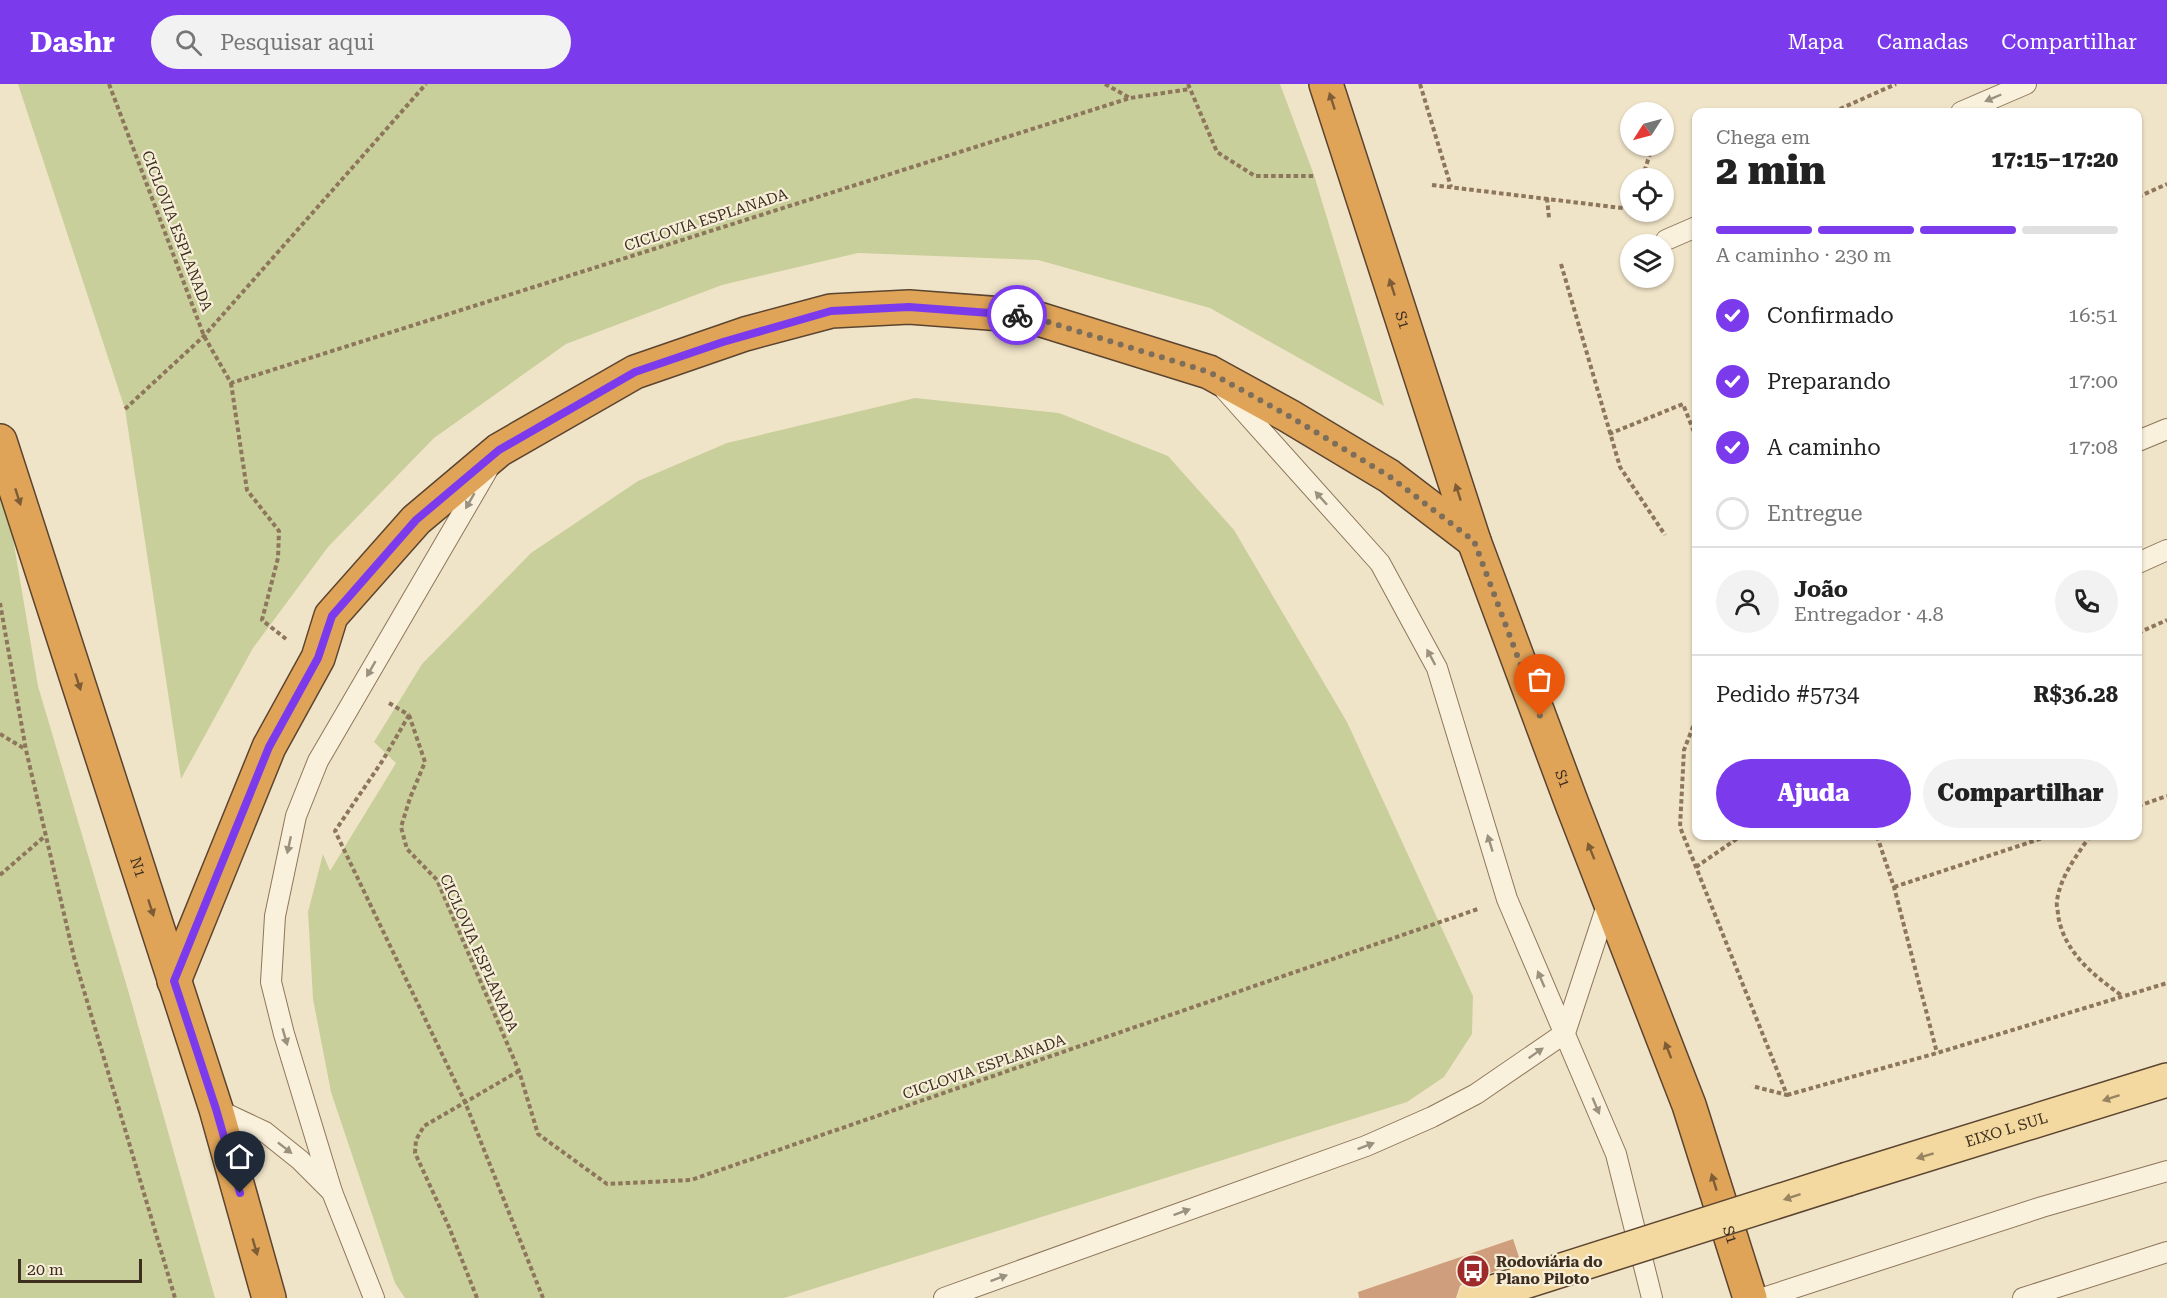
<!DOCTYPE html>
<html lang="pt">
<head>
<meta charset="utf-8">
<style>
	:root { --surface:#fff; --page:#f2f2f2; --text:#222; --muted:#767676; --line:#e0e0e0; --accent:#7c3aed }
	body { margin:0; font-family:"Roboto Serif",serif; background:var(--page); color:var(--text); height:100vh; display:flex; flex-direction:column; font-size:22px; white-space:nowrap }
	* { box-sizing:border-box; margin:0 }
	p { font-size:20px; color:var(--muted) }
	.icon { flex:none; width:33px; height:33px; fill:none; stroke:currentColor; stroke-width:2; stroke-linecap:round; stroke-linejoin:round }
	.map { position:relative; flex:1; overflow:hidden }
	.sheet { position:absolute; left:1692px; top:24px; width:450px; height:732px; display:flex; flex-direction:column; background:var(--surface); border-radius:12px; box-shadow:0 2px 4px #0004 }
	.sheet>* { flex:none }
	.needle { width:39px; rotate:234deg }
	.controls { position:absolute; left:1620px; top:18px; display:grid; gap:12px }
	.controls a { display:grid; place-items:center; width:54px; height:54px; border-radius:50%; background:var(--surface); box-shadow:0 2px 4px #0004; font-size:30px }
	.scale { position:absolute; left:18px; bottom:15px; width:124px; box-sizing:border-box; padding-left:6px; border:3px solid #3d2e20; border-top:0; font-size:16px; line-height:21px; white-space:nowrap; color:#3d2e20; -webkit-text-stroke:4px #f7eed8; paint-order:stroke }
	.pin { position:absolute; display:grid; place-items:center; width:51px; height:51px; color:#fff; margin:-62px -26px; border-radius:50% 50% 50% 0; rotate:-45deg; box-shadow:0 0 6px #0007 }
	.pin .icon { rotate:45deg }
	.courier { position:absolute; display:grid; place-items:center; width:60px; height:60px; margin:-30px; border:4px solid #7c3aed; border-radius:50%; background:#fff; color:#222; box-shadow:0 2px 8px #0007 }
	.summary em { font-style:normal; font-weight:800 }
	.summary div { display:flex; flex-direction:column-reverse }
	.summary { display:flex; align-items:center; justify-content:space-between; height:102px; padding:0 24px }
	h1 { font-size:39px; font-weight:800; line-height:45px }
	.bar { display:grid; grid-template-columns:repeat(4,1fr); gap:9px 6px; align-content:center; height:72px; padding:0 24px }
	.bar i { height:8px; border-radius:4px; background:var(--line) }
	.bar .active { background:var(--accent) }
	.bar p { grid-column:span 4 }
	.line { display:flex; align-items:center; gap:15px; padding:0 24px; border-top:2px solid var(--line) }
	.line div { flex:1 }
	.round { display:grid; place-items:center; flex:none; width:63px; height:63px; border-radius:32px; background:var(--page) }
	ol { padding:0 24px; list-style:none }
	li { display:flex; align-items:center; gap:18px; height:66px }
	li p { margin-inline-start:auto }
	li .icon { padding:6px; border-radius:50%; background:var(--accent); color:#fff; stroke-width:4 }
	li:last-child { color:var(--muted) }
	li i { width:33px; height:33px; border:3px solid var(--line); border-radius:50% }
	.primary-button { display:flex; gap:12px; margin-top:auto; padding:12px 24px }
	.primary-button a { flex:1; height:69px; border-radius:36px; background:var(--accent); color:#fff; font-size:24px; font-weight:800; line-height:69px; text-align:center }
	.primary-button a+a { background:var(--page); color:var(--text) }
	header { display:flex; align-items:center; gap:36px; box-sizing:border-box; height:84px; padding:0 30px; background:var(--accent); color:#fff }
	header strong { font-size:28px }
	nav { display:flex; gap:33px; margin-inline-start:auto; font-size:21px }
	.search { width:420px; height:54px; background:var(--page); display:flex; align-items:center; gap:15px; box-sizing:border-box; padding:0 21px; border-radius:33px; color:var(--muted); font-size:22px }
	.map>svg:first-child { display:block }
	.green { fill:#c9cf9b }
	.building { fill:#cf9f7d }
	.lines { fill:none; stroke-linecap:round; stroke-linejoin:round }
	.lane-casing { stroke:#8d765c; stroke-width:22 }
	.primary-casing { stroke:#5b4430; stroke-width:36 }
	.highway-casing { stroke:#5b4430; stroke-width:36 }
	.path { stroke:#8d765c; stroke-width:4; stroke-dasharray:4.5 3; stroke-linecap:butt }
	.lane { stroke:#faf1dc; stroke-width:20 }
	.primary { stroke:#f3d9a0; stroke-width:33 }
	.highway { stroke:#e0a458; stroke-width:33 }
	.primary-bridge-casing { stroke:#5b4430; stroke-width:36; stroke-linecap:butt }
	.primary-bridge { stroke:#f3d9a0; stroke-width:33 }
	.oneway { fill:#9c907e }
	.oneway2 { fill:#7e5d36 }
	.oneway3 { fill:#988460 }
	.done { stroke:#7c6e5b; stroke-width:6; stroke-dasharray:0 10.8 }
	.route { stroke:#7c3aed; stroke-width:8 }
	.labels { text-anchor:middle; stroke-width:4.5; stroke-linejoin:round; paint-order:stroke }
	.street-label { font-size:15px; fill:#3d2e20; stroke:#f7eed8 }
	.poi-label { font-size:15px; font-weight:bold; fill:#3d2e20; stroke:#f7eed8; text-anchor:start }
</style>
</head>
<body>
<header>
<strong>Dashr</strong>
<div class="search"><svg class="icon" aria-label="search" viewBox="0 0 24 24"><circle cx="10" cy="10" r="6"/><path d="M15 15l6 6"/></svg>Pesquisar aqui</div>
<nav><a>Mapa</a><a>Camadas</a><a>Compartilhar</a></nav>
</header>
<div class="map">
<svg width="2167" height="1214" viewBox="0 0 2167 1214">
	<rect width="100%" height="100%" fill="#f0e4c8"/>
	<g class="green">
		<polygon points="18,0 1280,0 1314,91 1384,322 1210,224 1038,176 858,169 722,201 566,260 434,354 328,463 253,564 181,695 125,325"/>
		<polygon points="915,314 1059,329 1168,372 1234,446 1347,638 1473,912 1472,950 1444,993 1407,1018 784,1214 405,1214 395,1199 331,1008 313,915 308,828 323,770 330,787 396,679 374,658 422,580 531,469 638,397 727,359"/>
		<polygon points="0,378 38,602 130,913 215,1214 0,1214"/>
	</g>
	<polygon class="building" points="1513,1155 1521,1179 1468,1196 1460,1202 1456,1214 1359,1214 1358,1208"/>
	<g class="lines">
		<g class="lane-casing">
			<g id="lane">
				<polyline points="1961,28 2026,0"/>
				<polyline points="1666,156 1696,143"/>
				<polyline points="1225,306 1380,479 1437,584 1507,815 1616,1070 1652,1214"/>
				<polyline points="2138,357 2167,345"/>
				<polyline points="2138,479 2167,466"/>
				<polyline points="216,1025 265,1048 300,1076 332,1108 374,1214"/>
				<polyline points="332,1108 284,950 271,898 275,832 296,732 318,677 487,387"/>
				<polyline points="944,1214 1366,1062 1432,1033 1476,1010 1565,949 1609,815"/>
				<polyline points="1763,1214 2042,1123 2167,1087"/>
				<polyline points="2023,1214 2167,1168"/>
			</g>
		</g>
		<g class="primary-casing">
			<g id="primary">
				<path id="s1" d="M1848 1095 2167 996"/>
			</g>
		</g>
		<g class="highway-casing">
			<g id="highway">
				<path id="s2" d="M1326 0 1474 457 1572 720 1689 1021 1750 1214"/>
				<path id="s3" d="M0 357 216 1025 269 1214"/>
				<polyline points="174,897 269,663 318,574 331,532 416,436 499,366 635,288 745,250 831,227 909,223 1029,232 1209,288 1289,332 1389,392 1474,457"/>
			</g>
		</g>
		<g class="path">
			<polyline points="109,0 204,252 231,299 1130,14 1190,5"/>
			<polyline points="1105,0 1130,14"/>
			<polyline points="1188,0 1217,68 1255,92 1316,92"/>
			<polyline points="1420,0 1451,103"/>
			<polyline points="1833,28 1896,0"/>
			<polyline points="1642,94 1652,64"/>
			<polyline points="1432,101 1630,125"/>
			<polyline points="2138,113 2167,100"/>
			<polyline points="1547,114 1549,134"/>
			<polyline points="1561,180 1620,383 1665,451"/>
			<polyline points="231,299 247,406 279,447 278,474 262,536 286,555"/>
			<polyline points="125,325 204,252 426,0"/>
			<polyline points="1609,350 1683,320 1696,353"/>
			<polyline points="1694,486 1696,490"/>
			<polyline points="0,519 26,666 74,873 175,1214"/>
			<polyline points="2138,549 2167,536"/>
			<polyline points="389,619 409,631"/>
			<polyline points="409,631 425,678 410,714 401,743 407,765 437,796 519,987 538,1050 607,1100 691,1096 1478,825"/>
			<polyline points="409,631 383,676 335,747 465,1018 543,1214"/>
			<polyline points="1696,635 1684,666 1680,743 1787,1011 1752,1002"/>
			<polyline points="0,650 25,665"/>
			<polyline points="2138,722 2167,712"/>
			<polyline points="1877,752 1894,803 1937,969"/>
			<path d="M2090 752C2077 771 2060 793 2057 817 2056 821 2058 826 2058 831 2064 868 2092 890 2121 911"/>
			<polyline points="1696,783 1741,752"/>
			<polyline points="0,791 45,752"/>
			<polyline points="1894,803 2049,752"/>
			<polyline points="1787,1011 1937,969 2167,899"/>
			<polyline points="477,1214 449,1143 415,1069 416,1056 424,1042 519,987"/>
		</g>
		<use href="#lane" class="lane"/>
		<use href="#primary" class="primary"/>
		<use href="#highway" class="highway"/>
		<g class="primary-bridge-casing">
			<polyline id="primary-bridge" points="1474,1214 1848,1095"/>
		</g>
		<use href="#primary-bridge" class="primary-bridge"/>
	</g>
	<defs><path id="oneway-solid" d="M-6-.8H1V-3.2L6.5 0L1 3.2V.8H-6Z" transform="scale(1.5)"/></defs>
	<g class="oneway">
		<use href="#oneway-solid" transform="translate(1993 14) rotate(157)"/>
		<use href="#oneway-solid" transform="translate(1321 414) rotate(-132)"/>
		<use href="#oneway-solid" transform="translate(470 417) rotate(120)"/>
		<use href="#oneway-solid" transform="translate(1431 573) rotate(-118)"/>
		<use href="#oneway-solid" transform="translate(371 585) rotate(120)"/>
		<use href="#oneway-solid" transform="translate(1490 759) rotate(-107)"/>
		<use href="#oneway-solid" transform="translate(289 761) rotate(102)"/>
		<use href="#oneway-solid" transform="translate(1541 895) rotate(-113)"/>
		<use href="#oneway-solid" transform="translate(285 953) rotate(74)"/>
		<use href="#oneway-solid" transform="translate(1536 969) rotate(-35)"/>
		<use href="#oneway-solid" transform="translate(1596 1022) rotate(67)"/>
		<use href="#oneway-solid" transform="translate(1366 1062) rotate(-21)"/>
		<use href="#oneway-solid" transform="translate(285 1064) rotate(38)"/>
		<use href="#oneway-solid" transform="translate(1182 1128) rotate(-20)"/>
		<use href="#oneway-solid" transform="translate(999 1194) rotate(-20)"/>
	</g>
	<g class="oneway2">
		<use href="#oneway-solid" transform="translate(1332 17) rotate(-108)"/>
		<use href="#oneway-solid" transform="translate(1392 203) rotate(-108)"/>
		<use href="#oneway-solid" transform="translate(1458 408) rotate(-108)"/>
		<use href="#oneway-solid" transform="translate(18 413) rotate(72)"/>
		<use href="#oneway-solid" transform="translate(78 598) rotate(72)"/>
		<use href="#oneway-solid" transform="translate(1591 767) rotate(-112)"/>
		<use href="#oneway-solid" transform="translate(151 824) rotate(72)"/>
		<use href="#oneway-solid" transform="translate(1668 966) rotate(-111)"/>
		<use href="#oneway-solid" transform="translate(1714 1098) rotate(-107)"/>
		<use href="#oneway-solid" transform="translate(255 1163) rotate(74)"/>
	</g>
	<g class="oneway3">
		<use href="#oneway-solid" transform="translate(2111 1014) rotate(162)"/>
		<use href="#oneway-solid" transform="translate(1925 1072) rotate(163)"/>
		<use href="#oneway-solid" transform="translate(1792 1113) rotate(162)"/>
	</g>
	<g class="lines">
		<polyline class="done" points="1017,231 1029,232 1209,288 1289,332 1389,392 1474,457 1540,632"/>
		<polyline class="route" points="240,1109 216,1025 174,897 269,663 318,574 332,532 416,436 499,366 635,288 723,258 831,227 909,223 1017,231"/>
	</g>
	<defs>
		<g id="bus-disc" transform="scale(1.725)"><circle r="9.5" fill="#9e2a2b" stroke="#f7eed8"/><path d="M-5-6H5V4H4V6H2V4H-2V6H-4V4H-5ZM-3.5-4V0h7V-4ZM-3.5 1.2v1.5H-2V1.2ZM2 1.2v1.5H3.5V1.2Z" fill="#fff"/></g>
	</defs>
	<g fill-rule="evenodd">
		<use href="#bus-disc" x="1473" y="1187"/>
	</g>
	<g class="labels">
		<g class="street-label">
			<text transform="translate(706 136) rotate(-18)" y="5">CICLOVIA ESPLANADA</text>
			<text transform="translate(177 147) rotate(69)" y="5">CICLOVIA ESPLANADA</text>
			<text dy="5" stroke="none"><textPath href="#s2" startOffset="248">S1</textPath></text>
			<text dy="5" stroke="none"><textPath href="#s2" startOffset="734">S1</textPath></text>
			<text dy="5" stroke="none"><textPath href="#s3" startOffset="448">N1</textPath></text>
			<text transform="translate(479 869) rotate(66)" y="5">CICLOVIA ESPLANADA</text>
			<text transform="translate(984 983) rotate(-19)" y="5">CICLOVIA ESPLANADA</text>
			<text dy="5" stroke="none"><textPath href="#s1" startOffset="166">EIXO L SUL</textPath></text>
			<text dy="5" stroke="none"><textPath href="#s2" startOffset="1220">S1</textPath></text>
		</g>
		<g class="poi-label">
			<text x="1496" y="1183">Rodoviária do<tspan x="1496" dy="17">Plano Piloto</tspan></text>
		</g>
	</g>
</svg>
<div class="controls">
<a><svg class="needle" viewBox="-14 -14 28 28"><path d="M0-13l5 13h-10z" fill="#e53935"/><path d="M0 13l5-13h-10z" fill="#767676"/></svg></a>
<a><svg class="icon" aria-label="locate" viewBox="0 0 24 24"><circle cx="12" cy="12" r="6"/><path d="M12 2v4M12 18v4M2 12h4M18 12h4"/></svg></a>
<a><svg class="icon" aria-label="layers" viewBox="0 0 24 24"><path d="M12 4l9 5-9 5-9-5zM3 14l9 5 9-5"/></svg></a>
</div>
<div class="scale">20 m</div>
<div class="pin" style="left:1540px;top:632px;background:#ea580c"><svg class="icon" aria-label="bag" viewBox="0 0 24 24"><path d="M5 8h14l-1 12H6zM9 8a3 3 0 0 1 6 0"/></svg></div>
<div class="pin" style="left:240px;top:1109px;background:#1f2937"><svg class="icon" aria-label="home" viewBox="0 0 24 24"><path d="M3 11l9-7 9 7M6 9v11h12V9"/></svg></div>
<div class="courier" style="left:1017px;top:231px"><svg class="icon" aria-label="bike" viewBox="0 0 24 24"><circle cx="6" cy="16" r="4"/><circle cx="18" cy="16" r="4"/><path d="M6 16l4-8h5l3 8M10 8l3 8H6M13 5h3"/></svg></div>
<section class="sheet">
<div class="summary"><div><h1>2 min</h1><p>Chega em</p></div><em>17:15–17:20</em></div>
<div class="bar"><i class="active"></i><i class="active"></i><i class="active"></i><i></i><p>A caminho · 230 m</p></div>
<ol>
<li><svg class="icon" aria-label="check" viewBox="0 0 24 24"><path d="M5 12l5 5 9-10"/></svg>Confirmado<p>16:51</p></li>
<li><svg class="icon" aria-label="check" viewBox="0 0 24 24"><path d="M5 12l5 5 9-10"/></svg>Preparando<p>17:00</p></li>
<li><svg class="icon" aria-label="check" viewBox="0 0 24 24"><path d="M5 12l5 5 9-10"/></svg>A caminho<p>17:08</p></li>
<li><i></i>Entregue</li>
</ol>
<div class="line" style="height:108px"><a class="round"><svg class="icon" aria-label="person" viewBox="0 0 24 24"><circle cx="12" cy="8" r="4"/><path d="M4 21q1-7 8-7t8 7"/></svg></a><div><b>João</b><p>Entregador · 4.8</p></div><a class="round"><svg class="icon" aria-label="phone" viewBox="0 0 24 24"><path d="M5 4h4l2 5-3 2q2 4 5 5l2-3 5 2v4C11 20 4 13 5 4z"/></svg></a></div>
<div class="line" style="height:78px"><div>Pedido #5734</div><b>R$36.28</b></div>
<div class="primary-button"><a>Ajuda</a><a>Compartilhar</a></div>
</section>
</div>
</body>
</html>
